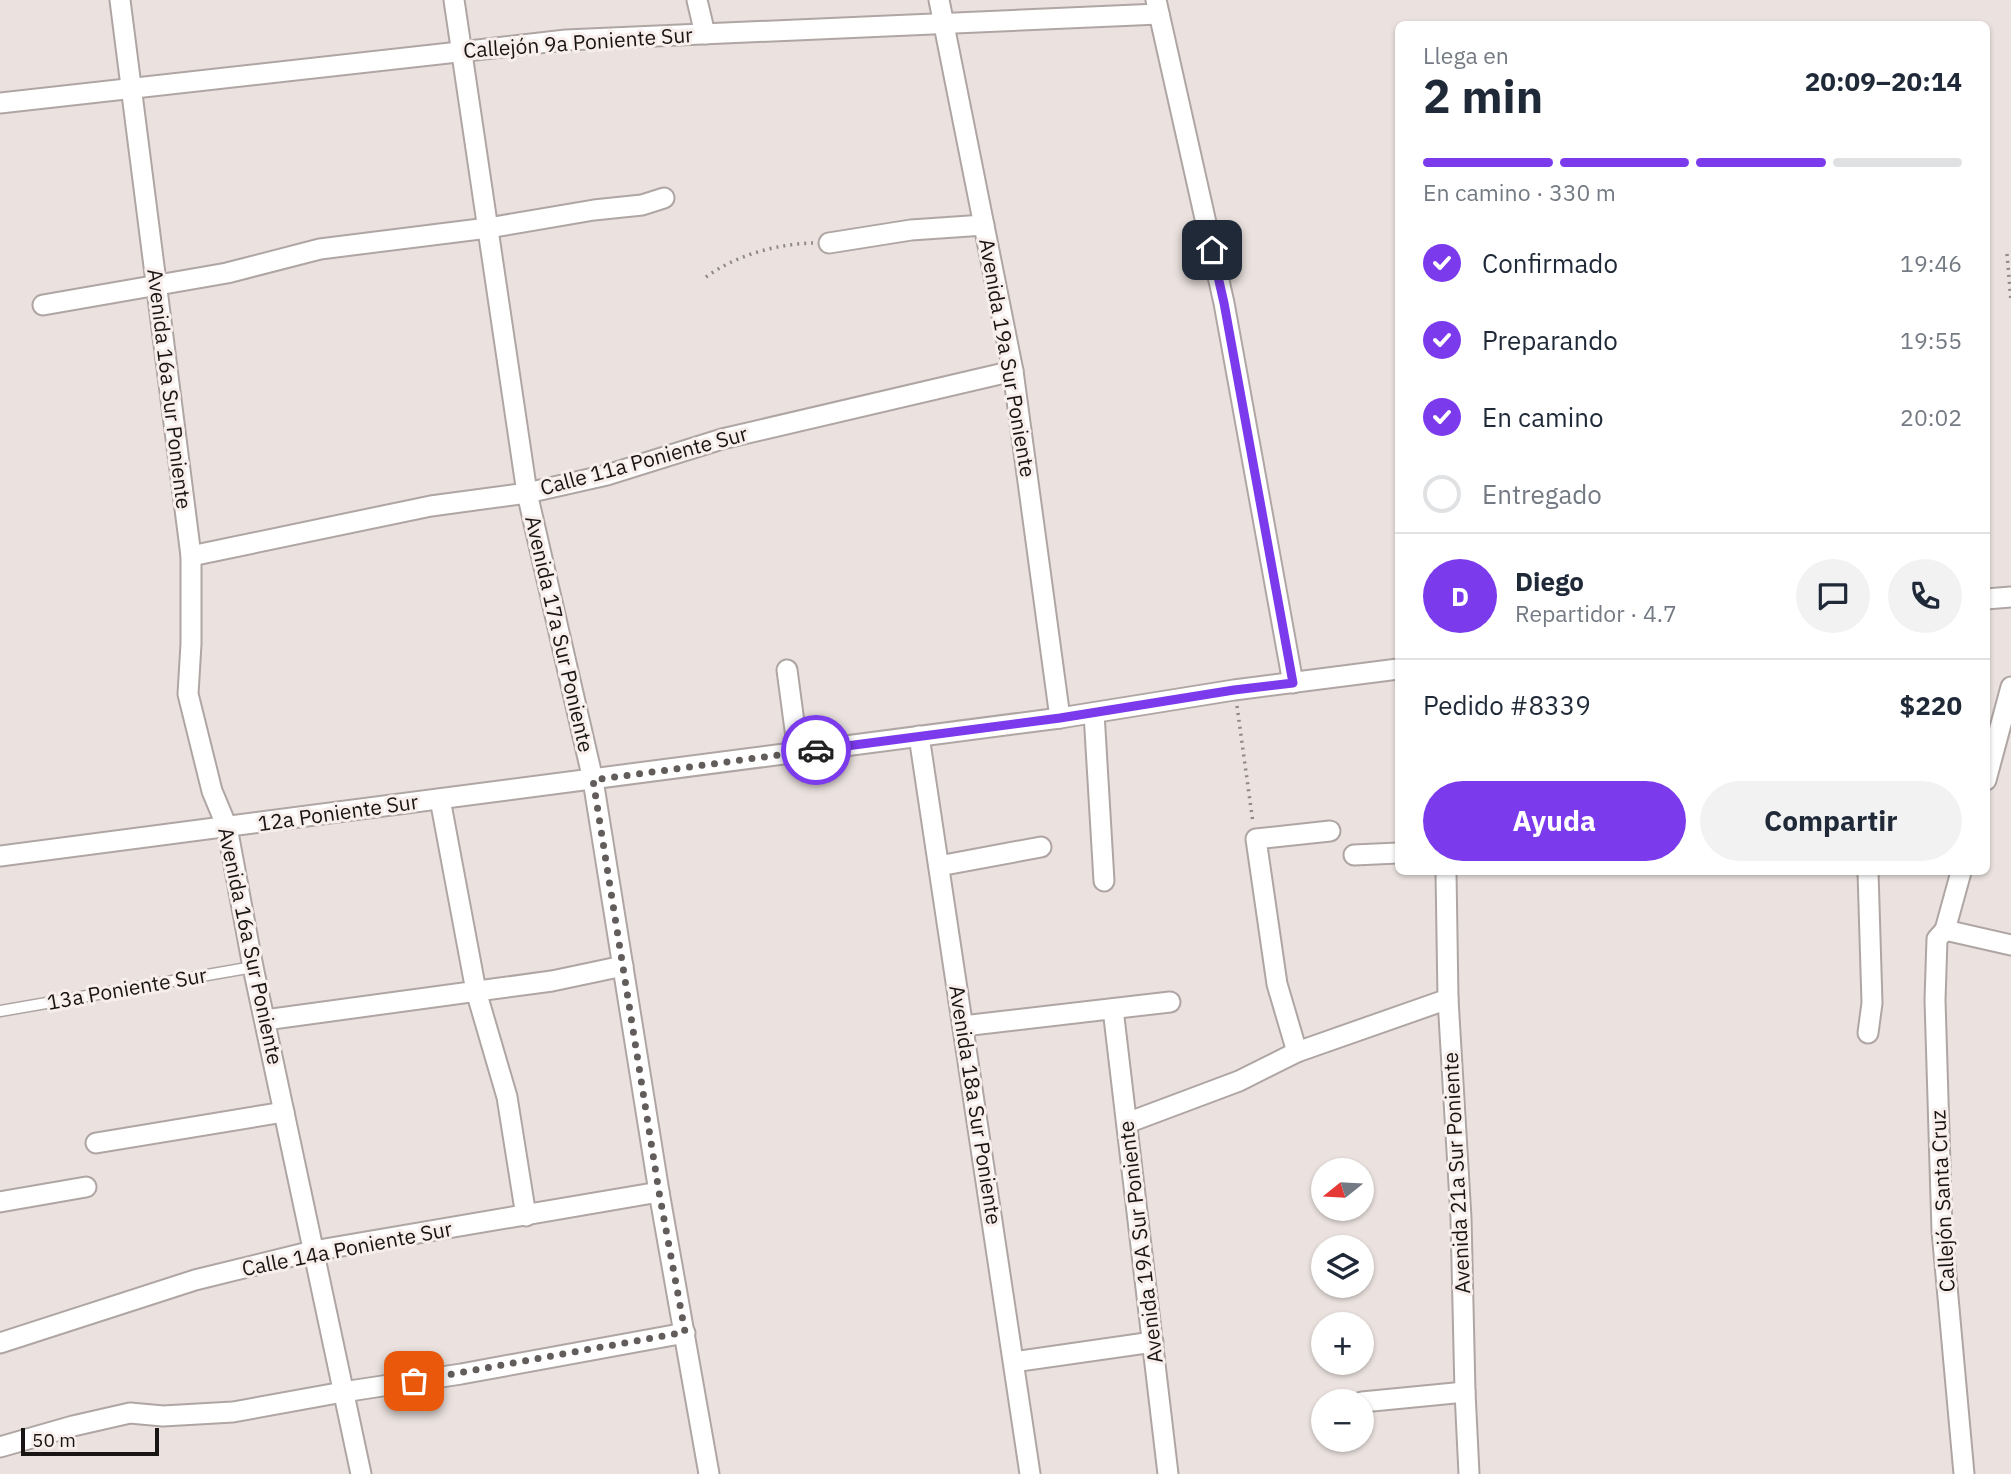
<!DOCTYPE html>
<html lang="es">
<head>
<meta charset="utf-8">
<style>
	:root { --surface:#fff; --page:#f2f2f3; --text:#1f2937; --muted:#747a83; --line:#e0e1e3; --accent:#7c3aed }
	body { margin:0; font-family:"IBM Plex Sans",sans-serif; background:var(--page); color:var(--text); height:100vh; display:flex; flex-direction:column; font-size:26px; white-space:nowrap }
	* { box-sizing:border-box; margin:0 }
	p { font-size:23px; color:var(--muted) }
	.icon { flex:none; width:38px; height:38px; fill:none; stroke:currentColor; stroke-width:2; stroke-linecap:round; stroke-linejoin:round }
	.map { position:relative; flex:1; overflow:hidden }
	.drawer { position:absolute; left:1395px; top:21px; width:595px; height:854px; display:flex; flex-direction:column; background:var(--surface); border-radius:10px; box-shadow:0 2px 5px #0004 }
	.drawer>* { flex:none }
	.needle { width:46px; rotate:252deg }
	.buttons { position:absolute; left:1311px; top:1158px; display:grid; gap:14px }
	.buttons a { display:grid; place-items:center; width:63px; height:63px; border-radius:50%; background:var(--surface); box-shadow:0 2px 5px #0004; font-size:35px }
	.scale { position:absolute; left:21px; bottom:18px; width:138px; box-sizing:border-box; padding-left:7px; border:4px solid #181514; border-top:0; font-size:19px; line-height:24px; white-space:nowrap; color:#181514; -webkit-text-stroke:5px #f8efec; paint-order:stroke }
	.pin { position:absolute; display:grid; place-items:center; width:60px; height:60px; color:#fff; margin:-30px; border-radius:14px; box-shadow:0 4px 10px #0006 }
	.courier { position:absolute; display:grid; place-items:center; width:70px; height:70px; margin:-35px; border:5px solid #7c3aed; border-radius:50%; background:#fff; color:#222; box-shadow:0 2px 9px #0007 }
	.headline em { font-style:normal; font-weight:700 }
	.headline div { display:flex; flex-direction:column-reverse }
	.headline { display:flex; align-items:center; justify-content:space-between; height:119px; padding:0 28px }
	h1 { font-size:46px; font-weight:700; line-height:52px }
	.bar { display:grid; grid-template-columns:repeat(4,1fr); gap:10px 7px; align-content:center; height:84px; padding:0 28px }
	.bar i { height:9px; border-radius:5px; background:var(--line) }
	.bar .on { background:var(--accent) }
	.bar p { grid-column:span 4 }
	.line { display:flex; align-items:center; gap:18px; padding:0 28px; border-top:2px solid var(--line) }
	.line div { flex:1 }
	.round { display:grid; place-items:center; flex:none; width:74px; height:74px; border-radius:37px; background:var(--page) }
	ol { padding:0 28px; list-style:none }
	li { display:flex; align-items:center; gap:21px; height:77px }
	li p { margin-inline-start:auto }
	li .icon { padding:7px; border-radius:50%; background:var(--accent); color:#fff; stroke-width:4 }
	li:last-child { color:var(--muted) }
	li i { width:38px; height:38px; border:4px solid var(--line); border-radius:50% }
	.cta { display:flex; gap:14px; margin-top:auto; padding:14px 28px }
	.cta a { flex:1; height:80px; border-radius:42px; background:var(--accent); color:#fff; font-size:28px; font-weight:700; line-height:80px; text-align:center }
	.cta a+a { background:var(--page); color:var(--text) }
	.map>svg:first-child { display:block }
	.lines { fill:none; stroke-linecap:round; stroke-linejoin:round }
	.lane-casing { stroke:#afa6a4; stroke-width:13 }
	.street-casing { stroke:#afa6a4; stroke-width:23 }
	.path { stroke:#8f8886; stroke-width:3.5; stroke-dasharray:2 5; stroke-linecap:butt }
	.lane { stroke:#fff; stroke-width:10 }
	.street { stroke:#fff; stroke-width:19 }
	.done { stroke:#625d5b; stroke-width:7; stroke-dasharray:0 12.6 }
	.route { stroke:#7c3aed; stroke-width:9 }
	.labels { text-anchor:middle; stroke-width:6; stroke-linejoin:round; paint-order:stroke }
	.street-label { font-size:21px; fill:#181514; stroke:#f8efec }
</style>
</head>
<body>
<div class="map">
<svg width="2011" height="1474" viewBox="0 0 2011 1474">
	<rect width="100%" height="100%" fill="#ebe2df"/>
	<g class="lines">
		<g class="lane-casing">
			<polyline id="lane" points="0,1011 253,967"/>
		</g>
		<g class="street-casing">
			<g id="street">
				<polyline points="120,0 191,556 191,644 188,694 212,791 227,827 253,967 361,1474"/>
				<polyline points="454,0 527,493 593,780 659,1192 709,1474"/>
				<polyline points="697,0 705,34"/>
				<polyline points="939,0 1013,371 1060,718"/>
				<polyline points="1156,0 1224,303 1293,683"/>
				<polyline points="0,103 566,40 1159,14"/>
				<polyline points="829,243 911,230 984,225"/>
				<polyline points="43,305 227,273 320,249 488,228 594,210 642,205 664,198"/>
				<polyline points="191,556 431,506 527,493 607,475 722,439 1013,371"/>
				<polyline points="1986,599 2011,597"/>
				<polyline points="787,670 798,752"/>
				<polyline points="1094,713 1104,881"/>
				<polyline points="919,736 1030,1474"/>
				<polyline points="1986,780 2011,687"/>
				<polyline points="440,799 476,991 507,1097 526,1216"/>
				<polyline points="1354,855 1398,853"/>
				<polyline points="0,856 1060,718 1234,690 1398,669"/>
				<polyline points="939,866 1041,847"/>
				<polyline points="1446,872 1448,999 1461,1218 1465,1392 1469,1474"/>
				<polyline points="1961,872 1945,930 1937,939 1935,1000 1942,1231 1964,1474"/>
				<polyline points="1945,930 2011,945"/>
				<polyline points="1113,1009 1168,1474"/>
				<polyline points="265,1020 552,981 623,966"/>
				<polyline points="963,1026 1170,1002"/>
				<polyline points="1868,1033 1872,1003 1868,872"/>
				<polyline points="1297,1052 1277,984 1256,839 1330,831"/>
				<polyline points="1127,1123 1239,1081 1297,1052 1448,999"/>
				<polyline points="96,1143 284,1112"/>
				<polyline points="0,1202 86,1187"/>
				<polyline points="0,1343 195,1280 313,1251 659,1192"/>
				<polyline points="1014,1362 1153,1342"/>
				<polyline points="1362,1402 1465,1392"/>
				<polyline points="0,1447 73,1426 130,1413 163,1416 233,1412 343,1392 461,1374 685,1333"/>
			</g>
		</g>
		<g class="path">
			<polyline points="2007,254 2011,301"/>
			<path d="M706 277C736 255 777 244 813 243"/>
			<polyline points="1237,706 1253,823"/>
		</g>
		<use href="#lane" class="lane"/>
		<use href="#street" class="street"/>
	</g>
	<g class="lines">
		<polyline class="done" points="414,1381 685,1332 659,1192 593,780 816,750"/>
		<polyline class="route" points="816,750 1060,718 1234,690 1293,683 1224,303 1212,250"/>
	</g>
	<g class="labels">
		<g class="street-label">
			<text transform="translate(578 43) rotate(-4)" y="7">Callejón 9a Poniente Sur</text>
			<text transform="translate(1007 358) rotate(80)" y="7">Avenida 19a Sur Poniente</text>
			<text transform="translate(169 389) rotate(83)" y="7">Avenida 16a Sur Poniente</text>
			<text transform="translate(644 461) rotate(-15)" y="7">Calle 11a Poniente Sur</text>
			<text transform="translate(559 634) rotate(77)" y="7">Avenida 17a Sur Poniente</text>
			<text transform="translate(338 813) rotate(-8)" y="7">12a Poniente Sur</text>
			<text transform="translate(250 946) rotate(78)" y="7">Avenida 16a Sur Poniente</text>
			<text transform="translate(127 989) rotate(-10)" y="7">13a Poniente Sur</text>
			<text transform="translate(975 1105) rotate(81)" y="7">Avenida 18a Sur Poniente</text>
			<text transform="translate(1457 1173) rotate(-93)" y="7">Avenida 21a Sur Poniente</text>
			<text transform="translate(1943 1201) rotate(-93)" y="7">Callejón Santa Cruz</text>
			<text transform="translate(1141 1242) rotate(-97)" y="7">Avenida 19A Sur Poniente</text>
			<text transform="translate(347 1249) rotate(-11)" y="7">Calle 14a Poniente Sur</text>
		</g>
	</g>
</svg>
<div class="buttons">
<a><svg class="needle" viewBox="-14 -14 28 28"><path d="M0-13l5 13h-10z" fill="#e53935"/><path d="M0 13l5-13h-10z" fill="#747a83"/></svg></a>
<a><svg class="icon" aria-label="layers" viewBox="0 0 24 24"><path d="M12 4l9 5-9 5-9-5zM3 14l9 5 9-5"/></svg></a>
<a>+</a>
<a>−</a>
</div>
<div class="scale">50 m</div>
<div class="pin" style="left:414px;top:1381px;background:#ea580c"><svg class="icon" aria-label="bag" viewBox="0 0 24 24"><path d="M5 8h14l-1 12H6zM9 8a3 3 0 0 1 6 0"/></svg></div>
<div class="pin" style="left:1212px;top:250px;background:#1f2937"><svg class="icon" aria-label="home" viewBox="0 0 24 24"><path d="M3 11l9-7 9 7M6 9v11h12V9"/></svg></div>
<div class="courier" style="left:816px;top:750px"><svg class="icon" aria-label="car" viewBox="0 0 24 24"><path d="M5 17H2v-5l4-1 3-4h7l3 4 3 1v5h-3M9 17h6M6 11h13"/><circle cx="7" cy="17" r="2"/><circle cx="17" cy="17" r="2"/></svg></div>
<section class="drawer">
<div class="headline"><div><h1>2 min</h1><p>Llega en</p></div><em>20:09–20:14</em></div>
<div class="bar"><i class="on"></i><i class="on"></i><i class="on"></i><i></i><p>En camino · 330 m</p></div>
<ol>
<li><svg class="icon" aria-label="check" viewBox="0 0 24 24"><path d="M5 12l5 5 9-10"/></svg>Confirmado<p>19:46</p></li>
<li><svg class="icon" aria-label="check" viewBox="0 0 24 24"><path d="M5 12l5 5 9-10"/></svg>Preparando<p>19:55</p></li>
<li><svg class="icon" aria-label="check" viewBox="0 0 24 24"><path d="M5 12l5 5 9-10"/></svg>En camino<p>20:02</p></li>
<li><i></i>Entregado</li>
</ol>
<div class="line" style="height:126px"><b class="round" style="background:var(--accent);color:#fff">D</b><div><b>Diego</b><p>Repartidor · 4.7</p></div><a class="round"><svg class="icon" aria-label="chat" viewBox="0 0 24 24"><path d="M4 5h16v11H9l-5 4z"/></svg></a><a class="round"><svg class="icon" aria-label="phone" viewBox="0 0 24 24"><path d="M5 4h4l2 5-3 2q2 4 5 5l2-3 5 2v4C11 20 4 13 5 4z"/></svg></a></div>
<div class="line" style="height:91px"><div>Pedido #8339</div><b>$220</b></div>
<div class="cta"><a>Ayuda</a><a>Compartir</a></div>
</section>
</div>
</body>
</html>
